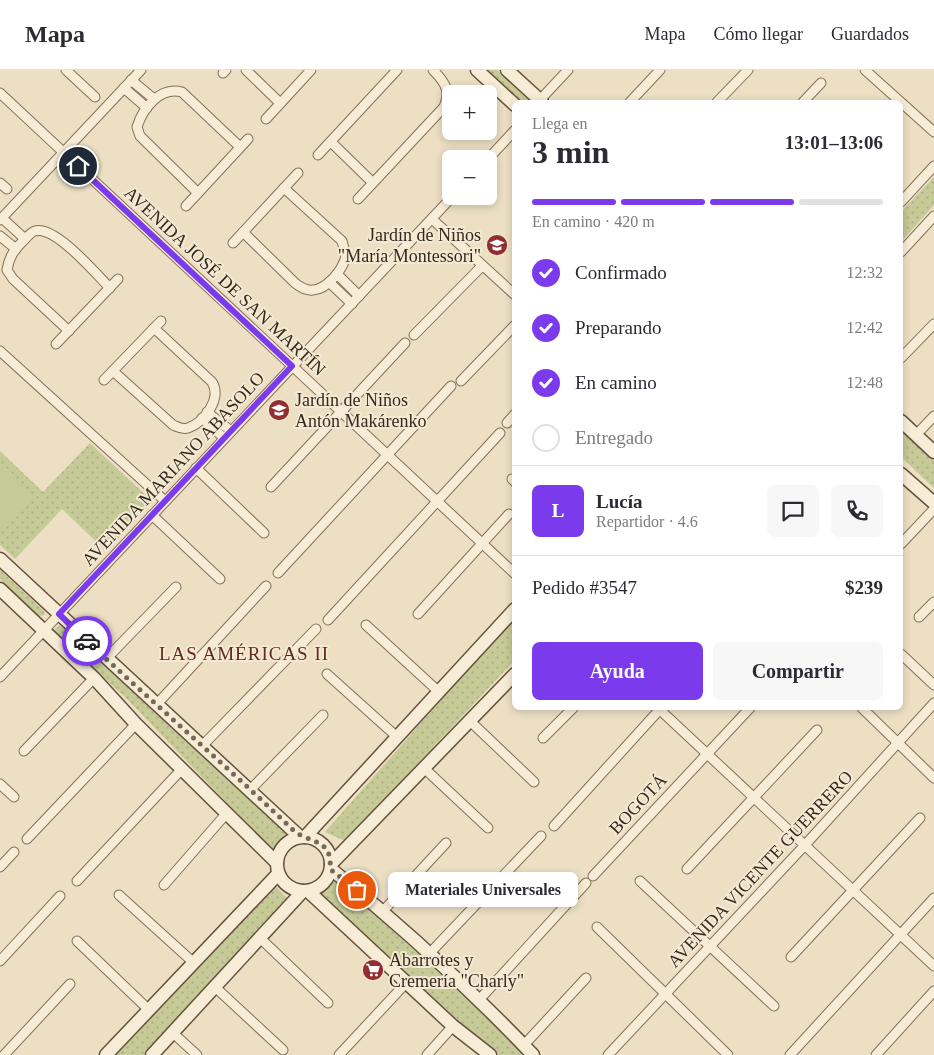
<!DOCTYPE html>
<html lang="es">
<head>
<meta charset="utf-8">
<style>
	:root { --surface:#fff; --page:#f7f7f7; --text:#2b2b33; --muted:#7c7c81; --line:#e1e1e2; --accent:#7c3aed }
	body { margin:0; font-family:"Times New Roman",serif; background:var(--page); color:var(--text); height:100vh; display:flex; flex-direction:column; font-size:19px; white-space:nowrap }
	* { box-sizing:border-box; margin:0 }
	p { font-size:16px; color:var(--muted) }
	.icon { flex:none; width:28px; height:28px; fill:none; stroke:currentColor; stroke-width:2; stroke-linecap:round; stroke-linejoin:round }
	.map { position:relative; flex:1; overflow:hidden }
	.drawer { position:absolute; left:512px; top:30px; width:391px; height:610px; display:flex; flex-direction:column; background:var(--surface); border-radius:8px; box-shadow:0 2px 8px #0003 }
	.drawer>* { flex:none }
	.buttons { position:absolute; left:442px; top:15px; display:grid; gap:10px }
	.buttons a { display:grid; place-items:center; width:55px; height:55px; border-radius:8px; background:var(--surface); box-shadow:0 2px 8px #0003; font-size:25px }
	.pin { position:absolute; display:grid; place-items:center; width:42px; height:42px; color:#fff; margin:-21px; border:2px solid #fff; border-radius:50%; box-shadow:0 1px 5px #0007 }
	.courier { position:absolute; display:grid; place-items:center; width:50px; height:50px; margin:-25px; border:4px solid #7c3aed; border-radius:50%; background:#fff; color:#222; box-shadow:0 1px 6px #0007 }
	.bubble { position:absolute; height:35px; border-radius:8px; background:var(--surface); box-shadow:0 2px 8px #0003; font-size:16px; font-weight:800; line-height:35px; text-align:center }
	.head em { font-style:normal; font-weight:800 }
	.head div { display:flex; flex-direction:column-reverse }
	.head { display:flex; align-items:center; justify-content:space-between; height:85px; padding:0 20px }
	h1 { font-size:32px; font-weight:800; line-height:38px }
	.bar { display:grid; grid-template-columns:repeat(4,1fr); gap:8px 5px; align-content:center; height:60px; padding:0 20px }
	.bar i { height:6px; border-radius:4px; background:var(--line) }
	.bar .current { background:var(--accent) }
	.bar p { grid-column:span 4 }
	.line { display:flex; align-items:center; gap:12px; padding:0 20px; border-top:1px solid var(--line) }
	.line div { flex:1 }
	.round { display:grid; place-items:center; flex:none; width:52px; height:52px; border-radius:8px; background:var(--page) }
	ol { padding:0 20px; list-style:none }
	li { display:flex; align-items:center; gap:15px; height:55px }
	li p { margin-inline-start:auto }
	li .icon { padding:5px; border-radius:50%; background:var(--accent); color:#fff; stroke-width:4 }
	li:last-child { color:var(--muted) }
	li i { width:28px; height:28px; border:2px solid var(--line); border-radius:50% }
	.action { display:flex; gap:10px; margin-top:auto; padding:10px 20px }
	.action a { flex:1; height:58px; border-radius:8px; background:var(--accent); color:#fff; font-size:20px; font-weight:800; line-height:58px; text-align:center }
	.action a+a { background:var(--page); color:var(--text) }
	header { display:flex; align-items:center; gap:30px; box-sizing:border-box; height:70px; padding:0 25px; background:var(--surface); border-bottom:1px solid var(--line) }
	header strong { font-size:24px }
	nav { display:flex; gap:28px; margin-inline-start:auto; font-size:18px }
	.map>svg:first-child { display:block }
	.park { fill:url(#park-dots) }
	.pitch { fill:#c5ca97 }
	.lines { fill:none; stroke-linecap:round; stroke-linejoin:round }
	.street-casing { stroke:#86705a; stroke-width:11 }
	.secondary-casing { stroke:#67513e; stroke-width:15 }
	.street { stroke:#f7ecd6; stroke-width:9 }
	.secondary { stroke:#f7ecd6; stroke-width:12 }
	.done { stroke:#766958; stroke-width:5; stroke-dasharray:0 9 }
	.route { stroke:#7c3aed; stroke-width:6 }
	.labels { text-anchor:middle; stroke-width:4; stroke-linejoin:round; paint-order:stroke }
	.poi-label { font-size:18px; fill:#36291e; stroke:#f4e9d2; text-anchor:start }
	.street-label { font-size:18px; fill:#36291e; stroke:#f4e9d2 }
	.neighbourhood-label { font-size:19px; letter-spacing:1px; fill:#612b1f; stroke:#f4e9d2 }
</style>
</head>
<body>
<header>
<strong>Mapa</strong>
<nav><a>Mapa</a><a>Cómo llegar</a><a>Guardados</a></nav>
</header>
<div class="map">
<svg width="934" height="985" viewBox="0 0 934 985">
	<defs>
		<pattern id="park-dots" width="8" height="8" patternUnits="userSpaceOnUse" patternTransform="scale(1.25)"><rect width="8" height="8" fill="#c5ca97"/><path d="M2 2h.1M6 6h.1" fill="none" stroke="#aaae82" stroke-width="1.8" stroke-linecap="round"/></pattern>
	</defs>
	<rect width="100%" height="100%" fill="#ecdfc3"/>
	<g class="park">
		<polygon points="487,0 497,0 529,29 527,32 523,32"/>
		<polygon points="934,107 934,135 901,172 901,142"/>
		<polygon points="901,358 934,389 934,418 901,387"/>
		<polygon points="90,373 153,432 106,481 62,439 15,489 0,475 0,381 43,422"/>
		<polygon points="0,500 44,541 45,545 39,546 0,509"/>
		<polygon points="515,546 515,590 345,771 325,762"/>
		<polygon points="60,555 288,762 272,780 125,627 52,562"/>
		<polygon points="336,810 473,932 525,985 499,985 467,960 320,824"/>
		<polygon points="275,816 287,828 144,985 116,985"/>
	</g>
	<polygon class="pitch" points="0,393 33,425 1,458 0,457"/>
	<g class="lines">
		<g class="street-casing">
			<g id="street">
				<polyline points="66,0 95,27"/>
				<polyline points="246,0 280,33"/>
				<polyline points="865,0 934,62"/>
				<polyline points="223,3 226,0"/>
				<polyline points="131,10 154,29"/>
				<polyline points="124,18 147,38"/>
				<polyline points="0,23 515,504"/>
				<polyline points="538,32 568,0"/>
				<polyline points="630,32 660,0"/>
				<polyline points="717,32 748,0"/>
				<polyline points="803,32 821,13"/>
				<polyline points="266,49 311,0"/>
				<polyline points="331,72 372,112"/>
				<polyline points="318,85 397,0"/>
				<polyline points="488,89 515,60"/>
				<polyline points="0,113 7,119"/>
				<path d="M198 123 140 66 137 57C143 38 160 16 182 22L240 77"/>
				<path d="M358 129 444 37C451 21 445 12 433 0"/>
				<polyline points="901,132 934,96"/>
				<polyline points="186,136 248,69"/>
				<polyline points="2,148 25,169"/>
				<polyline points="432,149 515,225"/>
				<polyline points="0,150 141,0"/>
				<path d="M243 162 295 213C300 217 306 221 313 220 328 219 343 199 346 186L342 171 284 118"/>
				<polyline points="0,166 16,179"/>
				<polyline points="233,173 298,103"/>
				<polyline points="901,182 934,146"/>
				<polyline points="337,204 359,226"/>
				<polyline points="329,212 352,234"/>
				<path d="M69 261 13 209 7 200C9 187 14 180 23 171 26 168 31 162 35 161 55 155 96 204 110 218"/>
				<polyline points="414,265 482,196"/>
				<polyline points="56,274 118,209"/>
				<polyline points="0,281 165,431"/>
				<polyline points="901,288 934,254"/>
				<path d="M113 301 173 355C178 357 182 360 188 358 205 352 222 328 212 312L154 258"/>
				<polyline points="104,310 161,251"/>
				<polyline points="461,311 515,255"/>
				<polyline points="207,342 231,361"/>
				<polyline points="202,348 224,368"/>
				<polyline points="507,353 515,344"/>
				<polyline points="916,365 934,346"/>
				<polyline points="196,398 264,463"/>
				<polyline points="512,409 515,412"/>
				<polyline points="271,417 405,273"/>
				<polyline points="152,445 220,509"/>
				<polyline points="901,474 934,439"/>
				<polyline points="278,503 451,316"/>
				<polyline points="418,544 509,444"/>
				<polyline points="919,547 934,532"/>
				<polyline points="328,550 500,363"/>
				<polyline points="366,555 438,621"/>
				<polyline points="901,584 934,615"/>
				<polyline points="106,589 176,517"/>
				<polyline points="327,604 396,666"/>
				<polyline points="0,607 453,126"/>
				<polyline points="157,634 266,516"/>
				<polyline points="658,638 934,896"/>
				<polyline points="862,638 934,708"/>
				<polyline points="470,651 534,712"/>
				<polyline points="543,668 573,638"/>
				<polyline points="203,675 316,559"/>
				<polyline points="24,681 94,608"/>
				<polyline points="425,699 488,758"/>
				<polyline points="0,714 14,727"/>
				<polyline points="251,719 323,645"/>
				<polyline points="554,756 661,638"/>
				<polyline points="27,769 136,654"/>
				<polyline points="0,797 14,782"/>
				<polyline points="687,799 817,660"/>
				<polyline points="593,806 750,638"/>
				<polyline points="77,811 181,700"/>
				<polyline points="640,811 774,936"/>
				<polyline points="164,815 226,744"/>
				<polyline points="119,825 194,893"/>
				<polyline points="383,841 446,773"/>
				<polyline points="597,857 728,985"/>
				<polyline points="260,868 328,933"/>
				<polyline points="77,871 149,940"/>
				<polyline points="429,884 541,766"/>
				<polyline points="791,887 920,748"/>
				<polyline points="0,891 60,826"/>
				<polyline points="215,917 283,980"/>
				<polyline points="479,930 586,813"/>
				<polyline points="173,963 197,985"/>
				<polyline points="524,975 586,908"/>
				<polyline points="4,985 70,914"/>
				<polyline points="339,985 407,912"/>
				<polyline points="427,985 453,956"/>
				<polyline points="608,985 805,775 934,633"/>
				<polyline points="790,985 934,828"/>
				<polyline points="876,985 934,921"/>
			</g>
		</g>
		<g class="secondary-casing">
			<g id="secondary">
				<polyline points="477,0 515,35"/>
				<polyline points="507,0 542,32"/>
				<polyline points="901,351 934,382"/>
				<polyline points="901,404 934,433"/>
				<polyline points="0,489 300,767"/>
				<polyline points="0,519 94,608 136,654 276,792"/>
				<circle cx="304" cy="794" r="27"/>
				<polyline points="305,767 515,539"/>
				<polyline points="331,794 515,604"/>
				<path d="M331 799C402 856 470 919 533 985"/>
				<polyline points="308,821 453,956 490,985"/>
				<polyline points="106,985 278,804"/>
				<polyline points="152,985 303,821"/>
			</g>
		</g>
		<use href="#street" class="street"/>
		<use href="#secondary" class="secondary"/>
	</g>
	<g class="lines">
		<path class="done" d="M87 571C155 635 226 695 293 760 308 774 333 767 330 799L357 820"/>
		<polyline class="route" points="78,96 292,296 59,544 87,571"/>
	</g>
	<defs>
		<g id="school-disc" transform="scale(1.125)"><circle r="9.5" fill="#922d31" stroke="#f4e9d2"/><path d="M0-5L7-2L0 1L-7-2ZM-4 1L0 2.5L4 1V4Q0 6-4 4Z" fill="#fff"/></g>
		<g id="supermarket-disc" transform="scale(1.125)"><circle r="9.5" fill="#922d31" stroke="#f4e9d2"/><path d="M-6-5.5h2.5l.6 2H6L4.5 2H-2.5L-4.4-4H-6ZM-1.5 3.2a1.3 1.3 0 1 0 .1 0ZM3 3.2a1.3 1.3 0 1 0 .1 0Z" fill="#fff"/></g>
	</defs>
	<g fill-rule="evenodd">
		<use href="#school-disc" x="497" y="175"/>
		<use href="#school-disc" x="279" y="340"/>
		<use href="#supermarket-disc" x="373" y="900"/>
	</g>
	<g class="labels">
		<g class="poi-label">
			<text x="481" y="171" text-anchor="end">Jardín de Niños<tspan x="481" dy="21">"María Montessori"</tspan></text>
			<text x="295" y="336">Jardín de Niños<tspan x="295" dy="21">Antón Makárenko</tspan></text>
			<text x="389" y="896">Abarrotes y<tspan x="389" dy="21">Cremería "Charly"</tspan></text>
		</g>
		<g class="street-label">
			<text transform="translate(225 211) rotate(43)" y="6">AVENIDA JOSÉ DE SAN MARTÍN</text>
			<text transform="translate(173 399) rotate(-47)" y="6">AVENIDA MARIANO ABASOLO</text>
			<text transform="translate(638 734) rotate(-47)" y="6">BOGOTÁ</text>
			<text transform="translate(760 799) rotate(-47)" y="6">AVENIDA VICENTE GUERRERO</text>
		</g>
		<g class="neighbourhood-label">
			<text x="244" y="590">LAS AMÉRICAS II</text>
		</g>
	</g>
</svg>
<div class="buttons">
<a>+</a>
<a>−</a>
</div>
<div class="pin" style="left:357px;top:820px;background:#ea580c"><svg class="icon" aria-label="bag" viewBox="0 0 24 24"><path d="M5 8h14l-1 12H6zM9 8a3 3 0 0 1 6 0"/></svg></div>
<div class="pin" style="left:78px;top:96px;background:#1f2937"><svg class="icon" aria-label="home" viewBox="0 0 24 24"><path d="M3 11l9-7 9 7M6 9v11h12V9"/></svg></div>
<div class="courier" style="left:87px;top:571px"><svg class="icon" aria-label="car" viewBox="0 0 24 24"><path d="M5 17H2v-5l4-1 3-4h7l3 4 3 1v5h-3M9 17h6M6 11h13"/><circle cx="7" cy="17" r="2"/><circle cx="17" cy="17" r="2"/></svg></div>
<div class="bubble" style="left:388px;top:802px;width:190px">Materiales Universales</div>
<section class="drawer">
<div class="head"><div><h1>3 min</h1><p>Llega en</p></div><em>13:01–13:06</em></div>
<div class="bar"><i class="current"></i><i class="current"></i><i class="current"></i><i></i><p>En camino · 420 m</p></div>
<ol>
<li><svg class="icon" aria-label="check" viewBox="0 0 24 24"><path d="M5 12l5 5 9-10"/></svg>Confirmado<p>12:32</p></li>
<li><svg class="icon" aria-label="check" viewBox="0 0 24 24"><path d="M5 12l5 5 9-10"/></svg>Preparando<p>12:42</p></li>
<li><svg class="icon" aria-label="check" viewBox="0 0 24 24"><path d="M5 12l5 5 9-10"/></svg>En camino<p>12:48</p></li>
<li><i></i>Entregado</li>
</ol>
<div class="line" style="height:90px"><b class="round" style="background:var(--accent);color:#fff">L</b><div><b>Lucía</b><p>Repartidor · 4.6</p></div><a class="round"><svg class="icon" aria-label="chat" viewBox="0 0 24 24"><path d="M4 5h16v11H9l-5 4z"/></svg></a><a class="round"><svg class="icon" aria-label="phone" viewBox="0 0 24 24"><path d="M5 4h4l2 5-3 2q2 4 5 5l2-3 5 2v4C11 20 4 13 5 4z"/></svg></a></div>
<div class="line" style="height:65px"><div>Pedido #3547</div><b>$239</b></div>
<div class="action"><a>Ayuda</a><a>Compartir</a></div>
</section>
</div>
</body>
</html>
